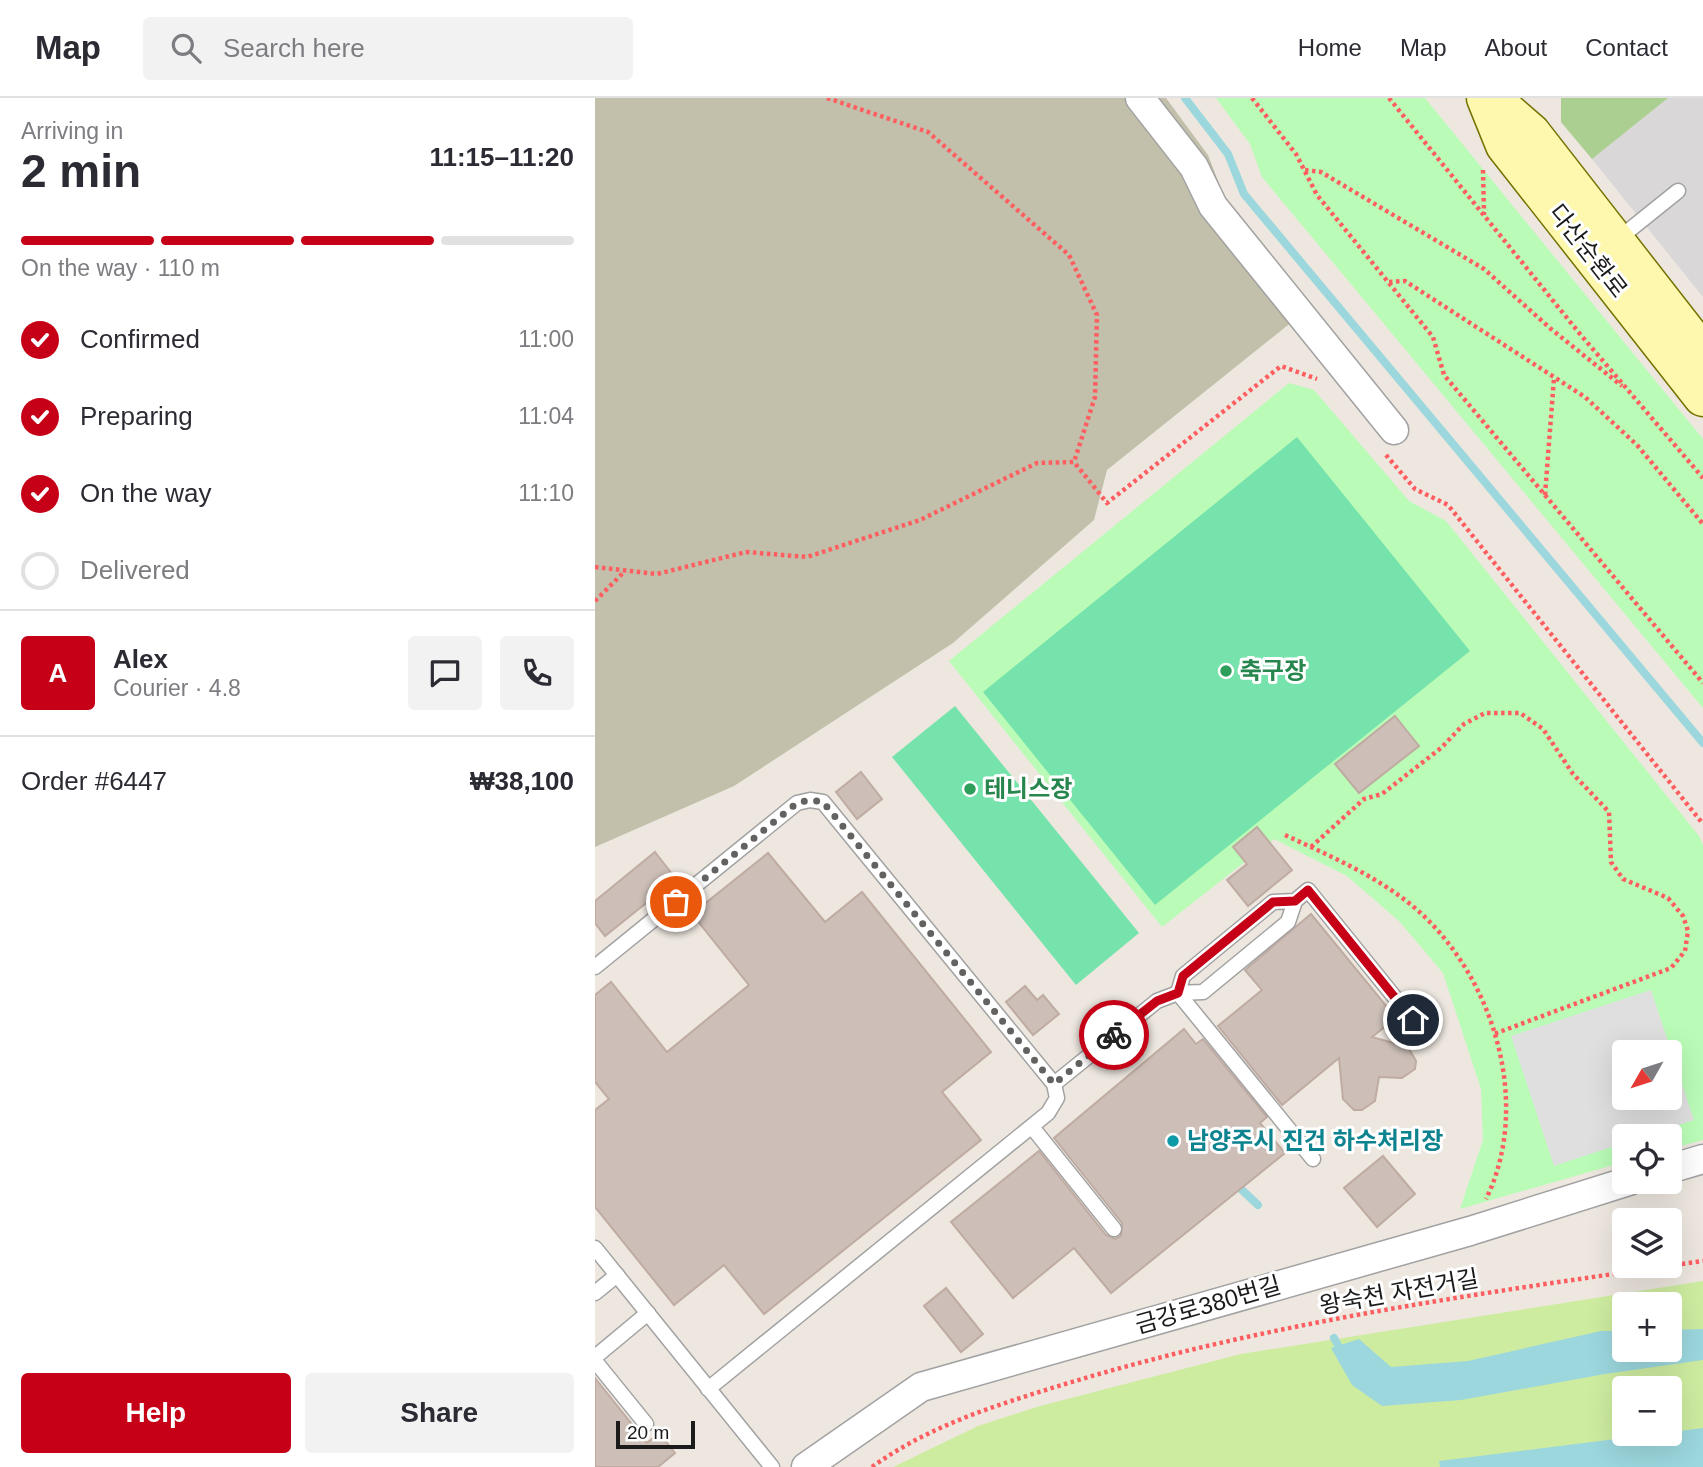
<!DOCTYPE html>
<html lang="en">
<head>
<meta charset="utf-8">
<style>
	:root { --surface:#fff; --page:#f2f2f3; --text:#2b2b33; --muted:#7c7c81; --line:#e1e1e2; --accent:#c50017 }
	body { margin:0; font-family:Helvetica,"Noto Sans KR",sans-serif; background:var(--page); color:var(--text); height:100vh; display:flex; flex-direction:column; font-size:26px; white-space:nowrap }
	* { box-sizing:border-box; margin:0 }
	p { font-size:23px; color:var(--muted) }
	.icon { flex:none; width:38px; height:38px; fill:none; stroke:currentColor; stroke-width:2; stroke-linecap:round; stroke-linejoin:round }
	.map { position:relative; flex:1; overflow:hidden }
	.drawer { display:flex; flex-direction:column; background:var(--surface); width:595px }
	.drawer>* { flex:none }
	.needle { width:46px; rotate:231deg }
	.tools { position:absolute; left:1017px; top:942px; display:grid; gap:14px }
	.tools a { display:grid; place-items:center; width:70px; height:70px; border-radius:7px; background:var(--surface); box-shadow:0 7px 28px #0002; font-size:35px }
	.scale { position:absolute; left:21px; bottom:18px; width:79px; box-sizing:border-box; padding-left:7px; border:4px solid #1b1b1b; border-top:0; font-size:19px; line-height:24px; white-space:nowrap; color:#1b1b1b; -webkit-text-stroke:5px #fff; paint-order:stroke }
	.pin { position:absolute; display:grid; place-items:center; width:60px; height:60px; color:#fff; margin:-30px; border:4px solid #fff; border-radius:50%; box-shadow:0 2px 7px #0007 }
	.courier { position:absolute; display:grid; place-items:center; width:70px; height:70px; margin:-35px; border:5px solid #c50017; border-radius:50%; background:#fff; color:#222; box-shadow:0 2px 9px #0007 }
	.head em { font-style:normal; font-weight:600 }
	.head div { display:flex; flex-direction:column-reverse }
	.head { display:flex; align-items:center; justify-content:space-between; height:119px; padding:0 21px }
	h1 { font-size:46px; font-weight:600; line-height:52px }
	.bar { display:grid; grid-template-columns:repeat(4,1fr); gap:10px 7px; align-content:center; height:84px; padding:0 21px }
	.bar i { height:9px; border-radius:5px; background:var(--line) }
	.bar .selected { background:var(--accent) }
	.bar p { grid-column:span 4 }
	.line { display:flex; align-items:center; gap:18px; padding:0 21px; border-top:2px solid var(--line) }
	.line div { flex:1 }
	.round { display:grid; place-items:center; flex:none; width:74px; height:74px; border-radius:7px; background:var(--page) }
	ol { padding:0 21px; list-style:none }
	li { display:flex; align-items:center; gap:21px; height:77px }
	li p { margin-inline-start:auto }
	li .icon { padding:7px; border-radius:50%; background:var(--accent); color:#fff; stroke-width:4 }
	li:last-child { color:var(--muted) }
	li i { width:38px; height:38px; border:4px solid var(--line); border-radius:50% }
	.primary-button { display:flex; gap:14px; margin-top:auto; padding:14px 21px }
	.primary-button a { flex:1; height:80px; border-radius:7px; background:var(--accent); color:#fff; font-size:28px; font-weight:600; line-height:80px; text-align:center }
	.primary-button a+a { background:var(--page); color:var(--text) }
	header { display:flex; align-items:center; gap:42px; box-sizing:border-box; height:98px; padding:0 35px; background:var(--surface); border-bottom:2px solid var(--line) }
	header strong { font-size:33px }
	nav { display:flex; gap:38px; margin-inline-start:auto; font-size:24px }
	.search { width:490px; height:63px; background:var(--page); display:flex; align-items:center; gap:18px; box-sizing:border-box; padding:0 24px; border-radius:7px; color:var(--muted); font-size:26px }
	main { display:flex; flex:1; min-height:0 }
	.map>svg:first-child { display:block }
	.residential { fill:#d9d7d8 }
	.construction { fill:#c2bfaa }
	.grass { fill:#ceeca0; fill-rule:evenodd }
	.forest { fill:#abcf91 }
	.park { fill:#bafcb7; fill-rule:evenodd }
	.pitch { fill:#77e3ac }
	.parking { fill:#dfdfdf; fill-rule:evenodd }
	.water { fill:#9cd7de }
	.lines { fill:none; stroke-linecap:round; stroke-linejoin:round }
	.stream { stroke:#9cd7de; stroke-width:8 }
	.building { fill:#cdbfb8; stroke:#bfaba1; stroke-width:2 }
	.lane-casing { stroke:#a2a2a2; stroke-width:17 }
	.street-casing { stroke:#a2a2a2; stroke-width:31 }
	.secondary-casing { stroke:#737200; stroke-width:41 }
	.path { stroke:#ff5e61; stroke-width:4.5; stroke-dasharray:3.5 3.5; stroke-linecap:butt }
	.lane { stroke:#fff; stroke-width:14 }
	.street { stroke:#fff; stroke-width:28 }
	.secondary { stroke:#fdf8ad; stroke-width:38 }
	.done { stroke:#646260; stroke-width:7; stroke-dasharray:0 12.6 }
	.route { stroke:#c50017; stroke-width:9 }
	.leisure-dot { fill:#2e9e5b; stroke:#fff; stroke-width:2.5 }
	.culture-dot { fill:#0f9aa8; stroke:#fff; stroke-width:2.5 }
	.labels { text-anchor:middle; stroke-width:6; stroke-linejoin:round; paint-order:stroke }
	.street-label { font-size:24px; fill:#1b1b1b; stroke:#fff }
	.leisure-label { font-size:24px; font-weight:bold; fill:#27864d; stroke:#fff; text-anchor:start }
	.culture-label { font-size:24px; font-weight:bold; fill:#0d838f; stroke:#fff; text-anchor:start }
</style>
</head>
<body>
<header>
<strong>Map</strong>
<div class="search"><svg class="icon" aria-label="search" viewBox="0 0 24 24"><circle cx="10" cy="10" r="6"/><path d="M15 15l6 6"/></svg>Search here</div>
<nav><a>Home</a><a>Map</a><a>About</a><a>Contact</a></nav>
</header>
<main>
<section class="drawer">
<div class="head"><div><h1>2 min</h1><p>Arriving in</p></div><em>11:15–11:20</em></div>
<div class="bar"><i class="selected"></i><i class="selected"></i><i class="selected"></i><i></i><p>On the way · 110 m</p></div>
<ol>
<li><svg class="icon" aria-label="check" viewBox="0 0 24 24"><path d="M5 12l5 5 9-10"/></svg>Confirmed<p>11:00</p></li>
<li><svg class="icon" aria-label="check" viewBox="0 0 24 24"><path d="M5 12l5 5 9-10"/></svg>Preparing<p>11:04</p></li>
<li><svg class="icon" aria-label="check" viewBox="0 0 24 24"><path d="M5 12l5 5 9-10"/></svg>On the way<p>11:10</p></li>
<li><i></i>Delivered</li>
</ol>
<div class="line" style="height:126px"><b class="round" style="background:var(--accent);color:#fff">A</b><div><b>Alex</b><p>Courier · 4.8</p></div><a class="round"><svg class="icon" aria-label="chat" viewBox="0 0 24 24"><path d="M4 5h16v11H9l-5 4z"/></svg></a><a class="round"><svg class="icon" aria-label="phone" viewBox="0 0 24 24"><path d="M5 4h4l2 5-3 2q2 4 5 5l2-3 5 2v4C11 20 4 13 5 4z"/></svg></a></div>
<div class="line" style="height:91px"><div>Order #6447</div><b>₩38,100</b></div>
<div class="primary-button"><a>Help</a><a>Share</a></div>
</section>
<div class="map">
<svg width="1108" height="1369" viewBox="0 0 1108 1369">
	<rect width="100%" height="100%" fill="#ede7df"/>
	<polygon class="residential" points="1073,0 1108,0 1108,199 997,61"/>
	<polygon class="construction" points="0,0 571,0 613,57 630,101 713,211 512,372 499,422 358,545 139,688 0,749"/>
	<path class="grass" d="M1108 1183V1350L1062 1369H298L383 1328 445 1308 646 1256ZM1029 1206H1074V1251H1029ZM1029 1290H1074V1335H1029Z"/>
	<polygon class="forest" points="966,0 1073,0 997,61 966,24"/>
	<g class="park">
		<polygon points="621,0 830,0 1108,341 1108,610 667,79 655,46"/>
		<path d="M694 285 719 292 814 403 851 423 1104 738 1108 747V1042L1075 1051 1074 1038H1029V1064L865 1111 888 1042 886 991 848 875 804 823 752 778 679 741 567 829 354 563ZM1029 954H1074V999H1029Z"/>
	</g>
	<g class="pitch">
		<polygon points="702,339 875,553 560,807 388,594"/>
		<polygon points="360,608 544,835 481,887 297,659"/>
	</g>
	<path class="parking" d="M1056 892 1099 1022 1051 1038H1029V1045L959 1068 916 938ZM1029 954H1074V999H1029Z"/>
	<g class="water">
		<polygon points="1108,1231 1108,1262 1010,1276 866,1302 787,1308 757,1287 736,1250 764,1241 796,1269 873,1263 1006,1233 1029,1233 1029,1251 1074,1251 1075,1232"/>
		<polygon points="1108,1330 1108,1369 845,1369 844,1363"/>
	</g>
	<g class="lines">
		<g class="stream">
			<polyline points="590,0 633,56 649,96 1108,645"/>
			<polyline points="646,1091 663,1107"/>
			<polyline points="739,1240 743,1247"/>
		</g>
	</g>
	<g class="building">
		<polygon points="800,618 824,648 764,695 740,666"/>
		<polygon points="266,674 287,701 262,721 241,694"/>
		<polygon points="662,729 697,772 653,808 632,782 652,766 638,749"/>
		<polygon points="60,754 81,781 10,838 0,825 0,803"/>
		<polygon points="173,755 230,824 267,794 396,954 347,994 386,1042 169,1216 129,1167 79,1207 0,1109 0,1012 14,1001 0,984 0,897 16,884 72,954 154,887 97,816"/>
		<polygon points="716,816 801,920 777,939 813,949 821,963 820,971 807,980 784,979 780,1003 767,1012 759,1012 748,1001 744,960 687,1007 623,928 667,892 650,872"/>
		<polygon points="430,888 442,902 448,897 464,916 438,937 411,904"/>
		<polygon points="589,931 601,946 608,941 672,1019 665,1025 690,1055 516,1195 479,1150 418,1200 356,1124 444,1053 511,1137 520,1141 526,1138 527,1125 459,1040"/>
		<polygon points="788,1058 820,1096 782,1129 749,1090"/>
		<polygon points="351,1190 388,1236 366,1254 329,1208"/>
		<polygon points="0,1280 52,1345 64,1335 80,1355 63,1369 0,1369"/>
	</g>
	<g class="lines">
		<g class="lane-casing">
			<g id="lane">
				<polyline points="1022,142 1083,93"/>
				<polyline points="700,803 693,824 608,894 583,895 588,878 678,804 700,803 713,792 818,922"/>
				<polyline points="0,869 202,705 215,702 228,704 459,986 462,1000 453,1015 113,1291"/>
				<polyline points="459,986 562,903 583,895 718,1061"/>
				<polyline points="437,1029 519,1131"/>
				<polyline points="0,1150 177,1369"/>
				<polyline points="0,1195 22,1177"/>
				<polyline points="0,1259 53,1215"/>
				<polyline points="0,1263 51,1326"/>
			</g>
		</g>
		<g class="street-casing">
			<g id="street">
				<polyline points="545,0 599,69 618,108 799,332"/>
				<polyline points="1074,1071 1108,1061"/>
				<polyline points="211,1369 326,1289 875,1133 1034,1083"/>
			</g>
		</g>
		<g class="secondary-casing">
			<g id="secondary">
				<polyline points="891,0 910,47 1108,299"/>
				<polyline points="896,0 936,35 1108,256"/>
			</g>
		</g>
		<g class="path">
			<polyline points="232,0 333,34 474,157 502,217 500,299 479,364"/>
			<polyline points="657,0 701,56 722,97 838,239 849,277 1108,585"/>
			<polyline points="794,0 985,236 1108,380"/>
			<polyline points="710,72 726,74 889,171 956,231 1027,288"/>
			<polyline points="888,72 889,117"/>
			<polyline points="794,184 810,183 990,299 1042,347 1108,426"/>
			<polyline points="791,357 820,391 853,407 1108,726"/>
			<polyline points="950,397 959,280"/>
			<polyline points="0,469 62,476 151,454 212,459 325,422 442,365 479,364 512,405 686,268 722,281"/>
			<polyline points="0,503 30,473"/>
			<path d="M690 737C735 758 782 778 820 810 898 877 938 1005 891 1101"/>
			<polyline points="716,749 769,701 787,696 846,650 869,626 890,615 925,615 948,631 978,676 1014,714 1016,764 1028,781 1073,800 1088,818 1093,833 1090,853 1076,870 899,936"/>
			<path d="M277 1369C335 1327 402 1307 470 1286 677 1223 895 1194 1108 1163"/>
		</g>
		<use href="#lane" class="lane"/>
		<use href="#street" class="street"/>
		<use href="#secondary" class="secondary"/>
	</g>
	<g class="lines">
		<polyline class="done" points="81,804 202,705 215,702 228,704 459,986 519,937"/>
		<polyline class="route" points="519,937 562,903 583,895 588,878 678,804 700,803 713,792 818,922"/>
	</g>
	<g class="leisure-dot">
		<circle cx="631" cy="573" r="7"/>
		<circle cx="375" cy="691" r="7"/>
	</g>
	<circle class="culture-dot" cx="578" cy="1043" r="7"/>
	<g class="labels">
		<g class="street-label">
			<text transform="translate(993 153) rotate(52)" y="8">다산순환로</text>
			<text transform="translate(804 1194) rotate(-10)" y="8">왕숙천 자전거길</text>
			<text transform="translate(613 1207) rotate(-16)" y="8">금강로380번길</text>
		</g>
		<g class="leisure-label">
			<text x="645" y="581">축구장</text>
			<text x="389" y="699">테니스장</text>
		</g>
		<g class="culture-label">
			<text x="592" y="1051">남양주시 진건 하수처리장</text>
		</g>
	</g>
</svg>
<div class="tools">
<a><svg class="needle" viewBox="-14 -14 28 28"><path d="M0-13l5 13h-10z" fill="#e53935"/><path d="M0 13l5-13h-10z" fill="#7c7c81"/></svg></a>
<a><svg class="icon" aria-label="locate" viewBox="0 0 24 24"><circle cx="12" cy="12" r="6"/><path d="M12 2v4M12 18v4M2 12h4M18 12h4"/></svg></a>
<a><svg class="icon" aria-label="layers" viewBox="0 0 24 24"><path d="M12 4l9 5-9 5-9-5zM3 14l9 5 9-5"/></svg></a>
<a>+</a>
<a>−</a>
</div>
<div class="scale">20 m</div>
<div class="pin" style="left:81px;top:804px;background:#ea580c"><svg class="icon" aria-label="bag" viewBox="0 0 24 24"><path d="M5 8h14l-1 12H6zM9 8a3 3 0 0 1 6 0"/></svg></div>
<div class="pin" style="left:818px;top:922px;background:#1f2937"><svg class="icon" aria-label="home" viewBox="0 0 24 24"><path d="M3 11l9-7 9 7M6 9v11h12V9"/></svg></div>
<div class="courier" style="left:519px;top:937px"><svg class="icon" aria-label="bike" viewBox="0 0 24 24"><circle cx="6" cy="16" r="4"/><circle cx="18" cy="16" r="4"/><path d="M6 16l4-8h5l3 8M10 8l3 8H6M13 5h3"/></svg></div>
</div>
</main>
</body>
</html>
